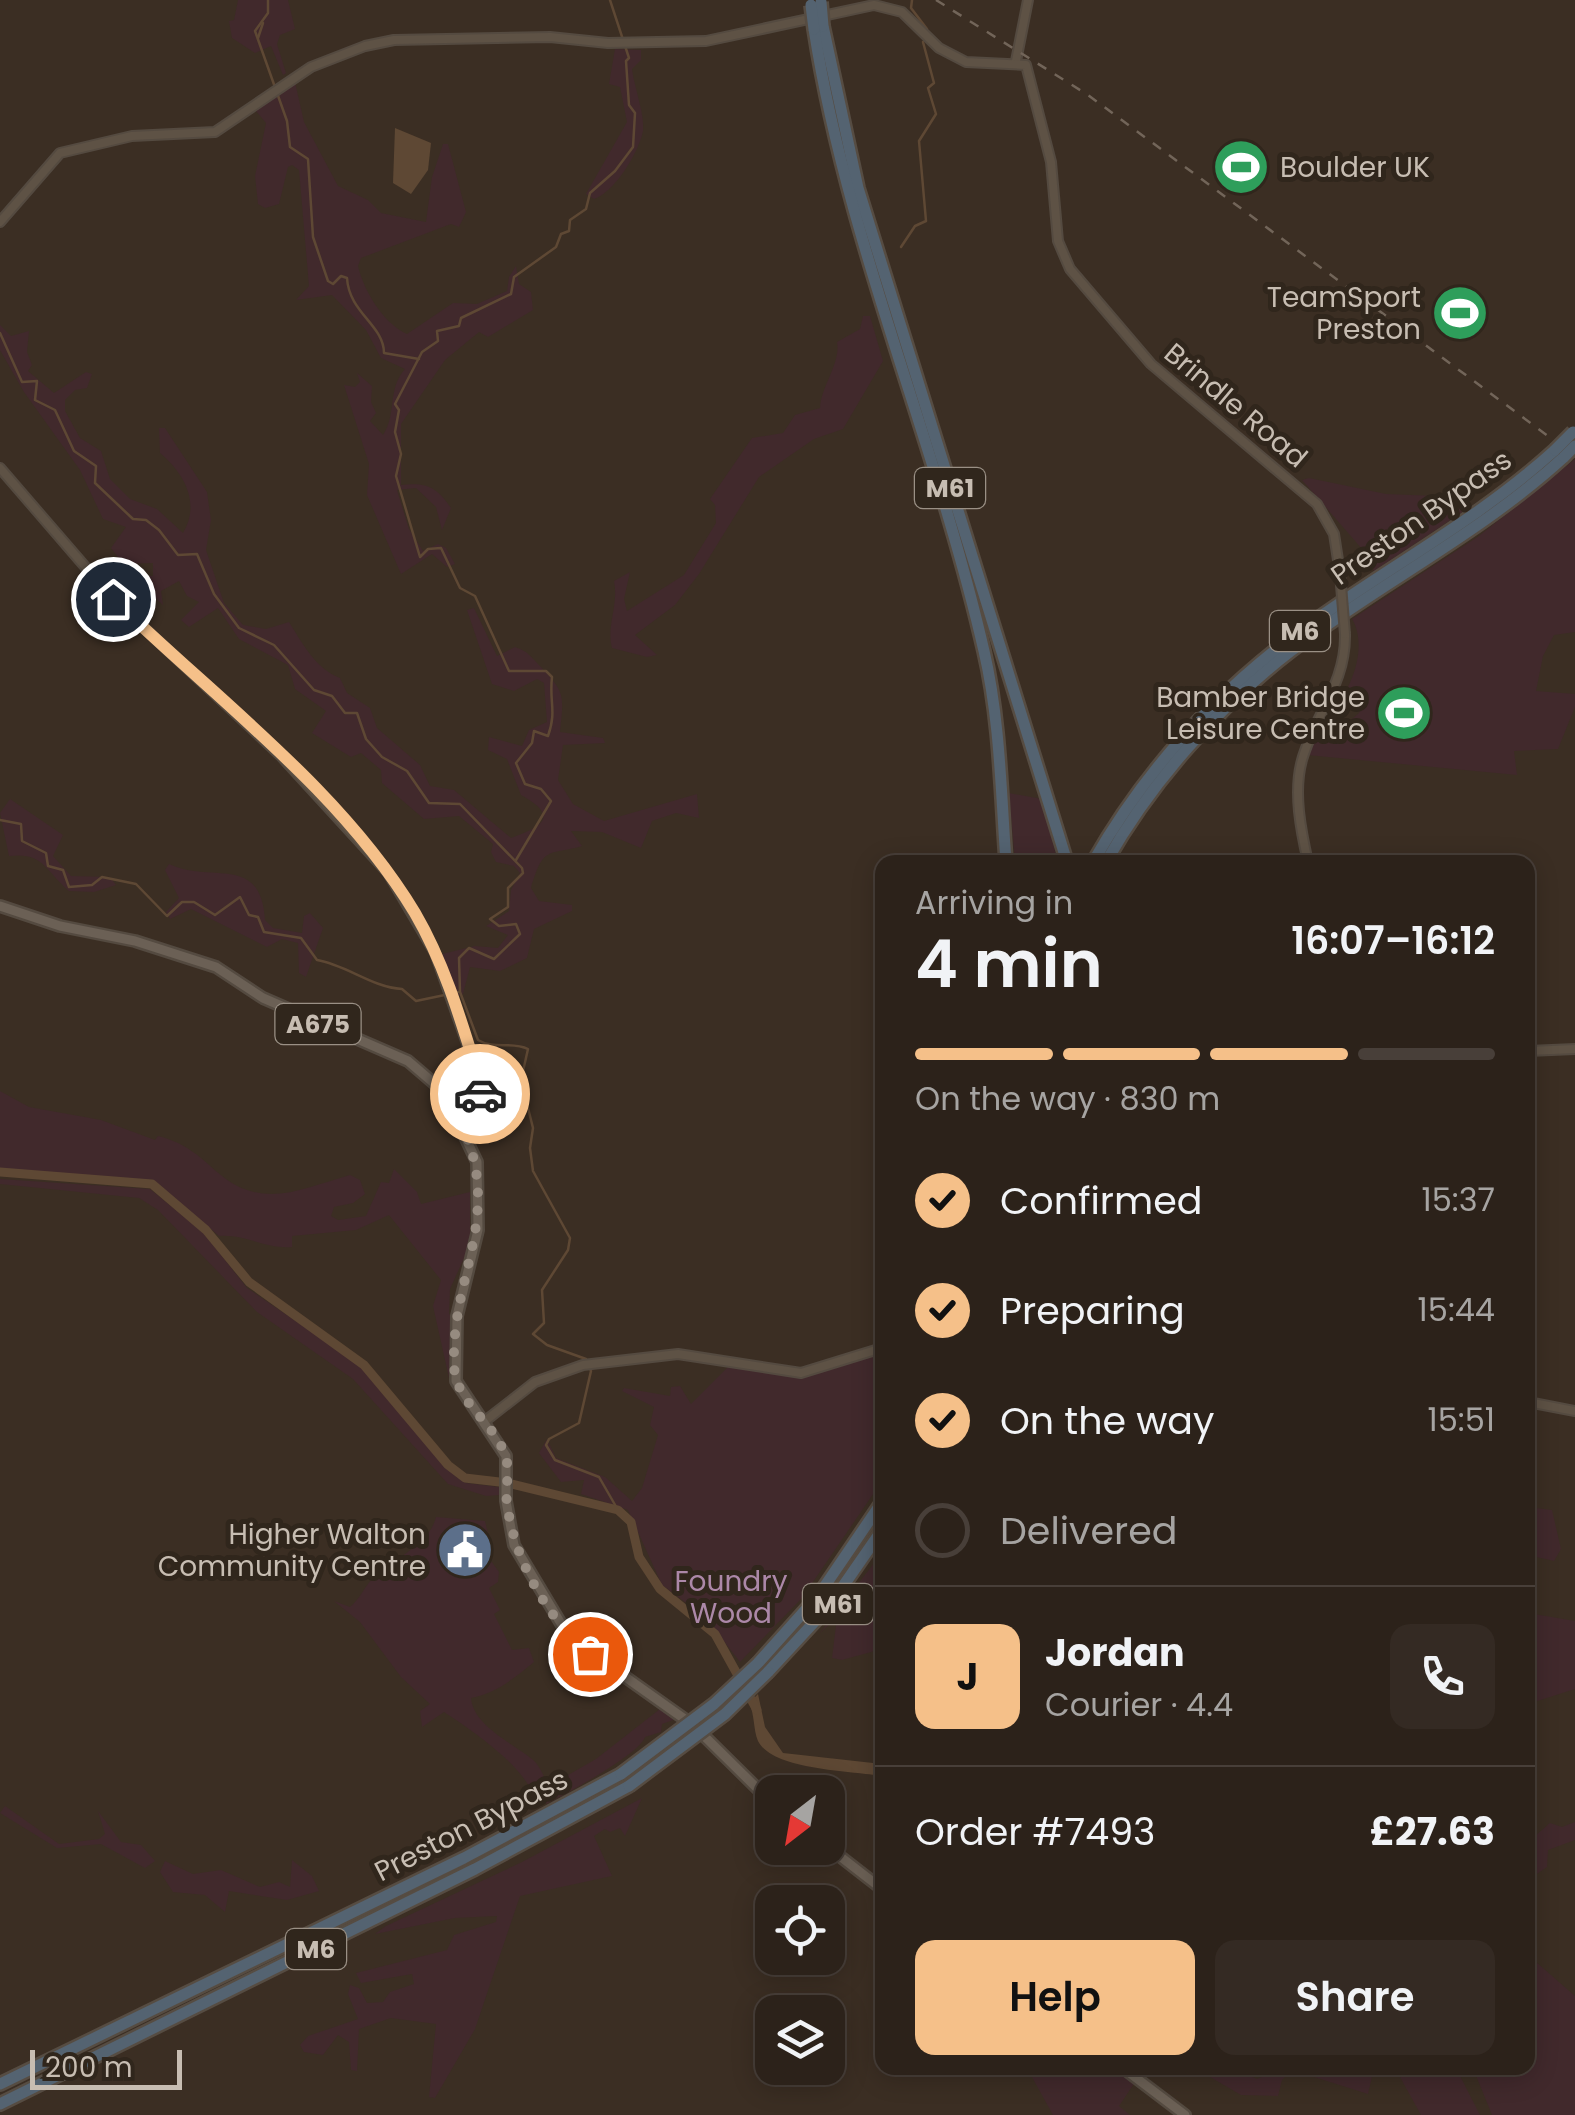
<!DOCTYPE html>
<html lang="en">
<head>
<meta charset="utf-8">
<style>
	:root { --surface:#2c221a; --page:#342a23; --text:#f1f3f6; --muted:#a6a4a2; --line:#483f39; --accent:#f5c089 }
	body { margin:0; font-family:Poppins,sans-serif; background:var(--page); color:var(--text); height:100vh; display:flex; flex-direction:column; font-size:38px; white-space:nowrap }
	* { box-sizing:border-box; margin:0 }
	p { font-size:32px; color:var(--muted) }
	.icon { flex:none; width:55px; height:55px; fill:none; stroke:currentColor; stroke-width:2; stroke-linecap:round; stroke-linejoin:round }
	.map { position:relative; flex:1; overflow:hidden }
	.side { position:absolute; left:875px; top:855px; width:660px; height:1220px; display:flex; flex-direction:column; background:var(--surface); border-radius:20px; box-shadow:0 5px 25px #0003,0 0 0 2px var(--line) }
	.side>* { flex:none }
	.needle { width:65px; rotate:211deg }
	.controls { position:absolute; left:755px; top:1775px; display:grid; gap:20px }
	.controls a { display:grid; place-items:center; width:90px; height:90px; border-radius:20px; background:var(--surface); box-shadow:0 5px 25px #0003,0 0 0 2px var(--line); font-size:50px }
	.scale { position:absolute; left:30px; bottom:25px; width:152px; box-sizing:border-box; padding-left:10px; border:5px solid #c7bdb2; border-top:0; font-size:28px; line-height:35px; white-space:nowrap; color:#c7bdb2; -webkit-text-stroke:8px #30261c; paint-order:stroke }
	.pin { position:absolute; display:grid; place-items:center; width:85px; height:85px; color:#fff; margin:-42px; border:5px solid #fff; border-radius:50%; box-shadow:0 2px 10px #0007 }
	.courier { position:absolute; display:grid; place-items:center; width:100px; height:100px; margin:-50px; border:8px solid #f5c089; border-radius:50%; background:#fff; color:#222; box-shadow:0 2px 12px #0007 }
	.overview em { font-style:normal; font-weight:600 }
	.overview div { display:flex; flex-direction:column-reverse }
	.overview { display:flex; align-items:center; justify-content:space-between; height:170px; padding:0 40px }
	h1 { font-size:65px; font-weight:600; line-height:75px }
	.bar { display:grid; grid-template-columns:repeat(4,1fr); gap:15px 10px; align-content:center; height:120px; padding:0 40px }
	.bar i { height:12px; border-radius:8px; background:var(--line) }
	.bar .selected { background:var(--accent) }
	.bar p { grid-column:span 4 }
	.line { display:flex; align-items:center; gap:25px; padding:0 40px; border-top:2px solid var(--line) }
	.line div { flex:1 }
	.round { display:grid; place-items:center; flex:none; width:105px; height:105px; border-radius:20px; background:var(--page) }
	ol { padding:0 40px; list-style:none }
	li { display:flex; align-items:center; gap:30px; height:110px }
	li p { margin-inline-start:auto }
	li .icon { padding:10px; border-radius:50%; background:var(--accent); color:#111; stroke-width:4 }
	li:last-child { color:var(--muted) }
	li i { width:55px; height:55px; border:5px solid var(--line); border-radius:50% }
	.cta { display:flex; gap:20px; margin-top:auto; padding:20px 40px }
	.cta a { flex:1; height:115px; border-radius:20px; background:var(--accent); color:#111; font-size:40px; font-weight:600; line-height:115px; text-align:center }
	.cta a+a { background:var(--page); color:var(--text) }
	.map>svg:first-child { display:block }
	.green { fill:#41292c }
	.water { fill:#5e4834 }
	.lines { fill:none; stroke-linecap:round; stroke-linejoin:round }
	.stream { stroke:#5e4834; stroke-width:2.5 }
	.river { stroke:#5e4834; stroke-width:9 }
	.secondary-casing { stroke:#544a40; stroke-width:12 }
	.primary-casing { stroke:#544a40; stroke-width:14 }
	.highway-casing { stroke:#564c42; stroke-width:16 }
	.secondary { stroke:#5e5245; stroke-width:8 }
	.primary { stroke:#6b6055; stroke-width:9 }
	.highway { stroke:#546371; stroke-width:11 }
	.rail { stroke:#726559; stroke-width:2.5; stroke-dasharray:10 10; stroke-linecap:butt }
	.secondary-bridge-casing { stroke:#544a40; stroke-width:12; stroke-linecap:butt }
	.highway-bridge-casing { stroke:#564c42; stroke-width:16; stroke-linecap:butt }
	.secondary-bridge { stroke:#5e5245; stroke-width:8 }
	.highway-bridge { stroke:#546371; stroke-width:11 }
	.done { stroke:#968b80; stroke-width:10; stroke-dasharray:0 18 }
	.route { stroke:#f5c089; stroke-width:12 }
	.labels { text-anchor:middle; stroke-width:10; stroke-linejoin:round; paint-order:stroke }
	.shield { fill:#30261c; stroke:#9a9085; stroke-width:2.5 }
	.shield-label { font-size:25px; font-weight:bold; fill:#c7bdb2 }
	.poi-label { font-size:28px; fill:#c7bdb2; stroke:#30261c; text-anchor:end }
	.street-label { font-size:28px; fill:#c7bdb2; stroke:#30261c }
	.park-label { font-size:28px; fill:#ac88a8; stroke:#30261c }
</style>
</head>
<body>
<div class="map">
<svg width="1575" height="2115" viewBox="0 0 1575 2115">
	<rect width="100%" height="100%" fill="#3b2e23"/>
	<g class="green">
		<polygon points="238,0 288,0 295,29 280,35 277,44 286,73 283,75 271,46 255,53 232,38 229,21 234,20"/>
		<path d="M615 49 641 50V60L632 69C634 86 645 115 643 131 639 152 614 193 594 199L586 194 627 122 620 87 609 84Z"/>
		<path d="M295 82 304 122 338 186 368 200 381 213 426 222 432 177 443 144H448L466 212 459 227 451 224 361 258 358 266C364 291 383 323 407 334L453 303 477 304 507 291 509 277 516 266 519 284 531 292 533 310 488 337 479 332 445 360 401 424V485C427 482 437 487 451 508L442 530 436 507 416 488 397 490 409 529 423 551 438 544 446 548 455 564 447 567 432 554 401 574 367 495 369 464 344 385 355 387 360 382 357 373 372 386 371 402 376 413 370 421 383 435C397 414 387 389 405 369L381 358 366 330 332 295 296 300 309 286 299 170 292 165 288 167 279 204 265 208 258 204 255 176 266 123 256 111Z"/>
		<path d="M863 316H870L883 361 843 429 814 439 759 477 699 574 675 605 635 635 657 655 647 657 612 648C606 626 619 605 614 581L630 572 624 599 627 611 684 575 716 523 715 505 710 499 752 438 783 433 795 415 820 408C821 386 841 363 837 342L860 329Z"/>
		<path d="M0 325 11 336 29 331 27 352 32 365 28 371 54 393 86 372 92 374 87 388 75 390 65 400V411L80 438 101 451 110 479 130 499 157 509 183 533C201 503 184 473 160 453L159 428H165L207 492 211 520 206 550 224 603 243 625 266 629 289 622C303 644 315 668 340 678L347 693 370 708 377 728 420 765 430 786 454 790 511 838C541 827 561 817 521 795L507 759 488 750 489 737 522 746 529 730 547 722 544 683 537 679 514 691 492 684 467 610 474 608 497 656 515 647C529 652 530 656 540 666 565 693 564 693 560 732L603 738 605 743 563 745 558 780 573 804 604 821 697 794 699 818 676 813 652 821 641 848 602 832 571 831 582 846C547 856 544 845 531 888L539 901 572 905V911L534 929 527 958 500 971 470 967 463 994 458 996 442 954 475 946 498 948 508 935 486 926 509 911 511 890 520 873 514 866 496 862 491 852 493 844 459 816 424 819 382 783 381 770 361 753 351 757 312 733 326 711 295 689 288 665 239 639 218 608 189 627 181 620 199 602 187 596 179 581 161 591 163 605 132 576H153V563L123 564 111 548 126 527 103 519 80 470 24 392 0 350Z"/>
		<path d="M1575 459V632L1554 635 1543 656 1536 691 1575 694V707L1558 749 1514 751 1517 775 1307 755 1338 703 1334 718 1346 724 1359 713 1365 696 1348 687C1358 667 1364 639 1352 619L1479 536Z"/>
		<polygon points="1309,478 1386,494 1437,496 1464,511 1374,571 1363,550 1302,480"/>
		<polygon points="1009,793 1042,799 1058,862 1015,862"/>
		<path d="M10 799 63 835 53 856 71 876 110 877 116 885 94 892 69 891C44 869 43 852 9 856L0 813Z"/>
		<path d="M169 864C211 884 261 853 265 920L273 928 302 933 304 916 310 913 323 928 306 977 299 973 298 943 282 939 267 947 191 909 170 919 166 912 179 898 165 870Z"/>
		<path d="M0 1091 29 1107 101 1120 155 1140 158 1136C185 1143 197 1154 217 1172 262 1211 300 1189 350 1175L360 1180 365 1194 353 1203 334 1207 331 1216 338 1220 366 1216 381 1182 389 1183 394 1169 417 1192 421 1204 470 1192V1245L450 1289 449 1314 455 1316 449 1378 433 1306 441 1280 389 1215 356 1230 292 1236V1247C265 1249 245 1234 219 1236L153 1180 0 1169Z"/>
		<polygon points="0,1179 150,1189 203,1232 247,1288 362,1366 455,1476 466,1483 499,1487 500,1495 486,1496 448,1484 353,1379 257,1312 158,1210 139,1198 0,1184"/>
		<polygon points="882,1353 882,1481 802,1598 740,1662 705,1617 662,1585 628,1510 581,1494 584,1480 561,1482 539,1453 547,1439 556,1458 605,1477 632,1501 642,1488 658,1435 650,1425 654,1407 622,1391 624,1388 670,1396 671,1387 680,1386 691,1404 728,1367 805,1377"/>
		<polygon points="1528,1507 1552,1510 1561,1549 1554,1561 1528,1555"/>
		<path d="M436 1517 485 1521 492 1550 489 1558 499 1572 498 1582 489 1588 500 1610 494 1614 512 1650 529 1648 534 1662C513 1679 497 1693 471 1698 473 1725 512 1743 532 1759 539 1764 544 1777 549 1786L596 1759 660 1709 676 1719 662 1724 661 1732 645 1737C640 1754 564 1795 546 1804L545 1795H533C523 1765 470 1729 444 1712L422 1727 420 1711 430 1704 401 1677 360 1622 334 1601 350 1607C360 1599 364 1587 374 1577 393 1559 430 1544 436 1517Z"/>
		<polygon points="882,1553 882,1649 842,1660 832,1658 837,1617 820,1633"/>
		<polygon points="1528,1613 1575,1621 1575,1689 1528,1704"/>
		<polygon points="642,1798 625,1836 620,1828 610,1832 605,1829 594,1836 612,1876 520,1896 475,2029 435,2098 429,2097 436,2024 391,2018 359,2029 357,2071 351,2070 349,2042 338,2035 323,2055 304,2052 300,2045 308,2036 358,2019 348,1994 350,1985 359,1988 367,2003 383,2002 390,1992 414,1984 412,1974 361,1983 356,1973 447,1950 454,1935 496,1922 497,1916 455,1918 375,1934 386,1926 522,1862"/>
		<polygon points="5,1806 59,1844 99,1839 105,1834 98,1811 121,1842 141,1845 155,1861 145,1868 101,1844 57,1848 0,1813"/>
		<polygon points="1575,1822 1575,1840 1548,1850 1547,1867 1528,1880 1528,1888 1528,1861 1533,1859 1534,1837 1550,1823 1562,1827"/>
		<polygon points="292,1860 312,1876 319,1891 287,1900 229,1891 225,1912 205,1895 173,1892 160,1872 165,1861 193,1874 221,1870 260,1887 279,1882 290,1887"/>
		<polygon points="1528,1955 1575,1996 1575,2115 1492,2115 1473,2068 1528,2068"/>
		<polygon points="1027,2068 1115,2068 1135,2082 1119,2106 1130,2115 1053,2115"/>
		<polygon points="1205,2068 1234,2068 1257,2079 1282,2068 1374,2068 1368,2094 1292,2070 1282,2080 1278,2096 1241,2095 1205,2074"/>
		<polygon points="1395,2068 1456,2068 1480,2115 1421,2115"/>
	</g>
	<g class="water">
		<polygon points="395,128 431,143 428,170 411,194 393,183"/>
		<path d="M758 1694 765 1727 783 1753 882 1764V1776C851 1771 772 1770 758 1741 753 1729 755 1715 749 1703Z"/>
	</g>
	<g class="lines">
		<g class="stream">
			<path d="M268 0V13L255 31 287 121 290 147 308 159 313 237 328 281 333 284 341 276 347 278C349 313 384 325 384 353L419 359"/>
			<polyline points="912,0 911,8 927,29"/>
			<polyline points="258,38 263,23"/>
			<polyline points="901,247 915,226 926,221 919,141 936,114 928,88 934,83 923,42"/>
			<path d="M0 333 22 382 37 381 35 400 55 410 74 451 96 466 95 483 133 519 146 520 159 530 178 555 197 554 214 594 239 628 274 645 314 690 332 696 345 713H357L366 739 382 757 407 771 429 803 460 804 522 868 523 873 508 888V907L490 919 499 926 516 924 520 934 494 959 469 948 459 958 460 992 478 1040C494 1050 512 1041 528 1049L521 1080 533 1128 530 1148 533 1171 570 1238 568 1250 542 1290 544 1323 533 1334 547 1345 586 1359 591 1371 579 1423 549 1439 546 1445 555 1460 599 1477 618 1510"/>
			<path d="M0 820 21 824 22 841 46 853 48 866 63 870 69 887 92 885 102 877 136 884 167 916 182 902H194L215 915 240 897 249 915 258 917 264 932 301 938 317 960C347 965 371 987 402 989L416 1001 459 992"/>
			<path d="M516 860 551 801 541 789 525 784 516 763 532 743 534 731 548 736C557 710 549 703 552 677L546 671H509L475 596 460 588 441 548 428 549 420 557 396 476 401 454 395 432 399 410 395 404 422 352 438 341 437 331 459 326 461 318 511 294 514 277 556 247 561 234 569 231 570 220 586 209 590 193 615 171 633 147 635 113 629 105 626 61 629 58 610 0"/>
		</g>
		<polyline class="river" points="0,1172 152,1184 206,1230 249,1282 364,1365 448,1465 465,1478 508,1483 618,1510 631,1522 639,1557 660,1589 715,1634 757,1710"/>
		<g class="secondary-casing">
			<g id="secondary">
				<polyline points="1016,61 1028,0"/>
				<polyline points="0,222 60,153 132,136 215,132 311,67 365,46 394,40 550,37 608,43 706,41 874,5 902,12 939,48 966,62 1026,65 1051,162 1058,241 1070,269 1151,364 1317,504 1334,534 1340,573"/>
				<polyline points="0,468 113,599 280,755 388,873 435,953 479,1078 480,1094 460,1120"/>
				<path d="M1308 862C1301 831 1293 792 1302 760 1315 714 1346 684 1345 634"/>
				<polyline points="1528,1051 1575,1049"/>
				<polyline points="1528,1402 1575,1411"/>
				<polyline points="485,1421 535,1382 583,1365 678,1354 801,1373 882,1348"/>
			</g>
		</g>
		<g class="primary-casing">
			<g id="primary">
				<polyline points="0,906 60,926 135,941 216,967 263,998 408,1061 443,1091 477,1162 478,1230 457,1316 456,1381 506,1456 506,1501 514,1545 569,1637 693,1725 772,1803"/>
				<polyline points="828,1847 882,1889"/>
				<polyline points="1123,2068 1185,2115"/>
			</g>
		</g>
		<g class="highway-casing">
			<g id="highway">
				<polyline points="823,26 858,188 1067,862"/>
				<path d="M814 29C847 242 936 441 984 651 1000 719 1001 793 1006 862"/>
				<path d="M1093 862C1146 769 1220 689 1307 626 1390 566 1479 519 1555 450"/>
				<path d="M1106 862C1152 781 1217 708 1291 651 1380 583 1480 534 1564 457"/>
				<polyline points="758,1663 818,1596 882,1502"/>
				<polyline points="768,1672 830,1605 882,1530"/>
				<polyline points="0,2084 464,1858 621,1774"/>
				<polyline points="0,2104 475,1869 629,1786"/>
			</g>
		</g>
		<use href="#secondary" class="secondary"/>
		<use href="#primary" class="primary"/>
		<use href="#highway" class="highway"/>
		<polyline class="rail" points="936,0 1088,95 1575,456"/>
		<g class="secondary-bridge-casing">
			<polyline id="secondary-bridge" points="1340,573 1345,634"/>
		</g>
		<g class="highway-bridge-casing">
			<g id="highway-bridge">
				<polyline points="821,2 823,26"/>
				<polyline points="811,5 814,29"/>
				<polyline points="1555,450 1573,432"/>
				<polyline points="1564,457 1575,446"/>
				<polyline points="621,1774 714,1704 758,1663"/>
				<polyline points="629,1786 725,1714 768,1672"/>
			</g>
		</g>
		<use href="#secondary-bridge" class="secondary-bridge"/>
		<use href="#highway-bridge" class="highway-bridge"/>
	</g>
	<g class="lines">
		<path class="done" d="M480 1094 460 1120C505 1217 451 1272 454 1366 456 1405 496 1422 506 1458 510 1472 505 1489 507 1503 514 1559 547 1619 590 1654"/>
		<path class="route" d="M113 599C215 698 341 790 415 913 446 966 463 1027 481 1085L480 1094"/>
	</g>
	<defs>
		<g id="stadium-disc" transform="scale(2.875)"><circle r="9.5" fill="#2e9e5b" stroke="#30261c"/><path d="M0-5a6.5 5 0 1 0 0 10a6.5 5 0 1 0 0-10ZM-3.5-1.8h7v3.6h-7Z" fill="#fff"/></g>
		<g id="civic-disc" transform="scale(2.875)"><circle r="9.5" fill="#5c6f8a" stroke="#30261c"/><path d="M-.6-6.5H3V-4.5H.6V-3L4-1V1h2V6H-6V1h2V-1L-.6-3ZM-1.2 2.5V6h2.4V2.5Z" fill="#fff"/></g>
	</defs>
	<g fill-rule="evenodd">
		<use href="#stadium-disc" x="1241" y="167"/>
		<use href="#stadium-disc" x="1460" y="313"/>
		<use href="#stadium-disc" x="1404" y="713"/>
		<use href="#civic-disc" x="465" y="1550"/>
	</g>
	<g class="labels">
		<g class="shield">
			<rect x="915" y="468" width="70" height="40" rx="8"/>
			<rect x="1270" y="611" width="60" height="40" rx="8"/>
			<rect x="275.5" y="1004" width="85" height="40" rx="8"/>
			<rect x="803" y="1584" width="70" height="40" rx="8"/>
			<rect x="286" y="1929" width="60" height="40" rx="8"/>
		</g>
		<g class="shield-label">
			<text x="950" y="497">M61</text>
			<text x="1300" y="640">M6</text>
			<text x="318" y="1033">A675</text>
			<text x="838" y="1613">M61</text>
			<text x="316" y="1958">M6</text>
		</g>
		<g class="poi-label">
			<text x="1280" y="177" text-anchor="start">Boulder UK</text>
			<text x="1421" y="307">TeamSport<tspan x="1421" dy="32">Preston</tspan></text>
			<text x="1365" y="707">Bamber Bridge<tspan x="1365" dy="32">Leisure Centre</tspan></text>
			<text x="426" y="1544">Higher Walton<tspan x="426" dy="32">Community Centre</tspan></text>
		</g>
		<g class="street-label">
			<text transform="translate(1236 405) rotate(40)" y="10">Brindle Road</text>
			<text transform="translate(1421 517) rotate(-35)" y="10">Preston Bypass</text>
			<text transform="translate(471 1825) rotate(-27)" y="10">Preston Bypass</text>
		</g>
		<g class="park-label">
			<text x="731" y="1591">Foundry<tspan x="731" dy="32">Wood</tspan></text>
		</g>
	</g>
</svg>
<div class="controls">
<a><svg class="needle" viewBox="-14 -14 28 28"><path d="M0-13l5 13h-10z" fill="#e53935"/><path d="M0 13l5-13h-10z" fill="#a6a4a2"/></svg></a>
<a><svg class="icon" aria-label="locate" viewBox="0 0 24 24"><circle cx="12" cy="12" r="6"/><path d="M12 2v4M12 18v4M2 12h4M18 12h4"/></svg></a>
<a><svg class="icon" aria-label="layers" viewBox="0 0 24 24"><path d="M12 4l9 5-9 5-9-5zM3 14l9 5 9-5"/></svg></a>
</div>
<div class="scale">200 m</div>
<div class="pin" style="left:590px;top:1654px;background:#ea580c"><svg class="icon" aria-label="bag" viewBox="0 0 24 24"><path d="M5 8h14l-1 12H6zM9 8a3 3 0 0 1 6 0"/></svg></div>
<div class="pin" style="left:113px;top:599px;background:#1f2937"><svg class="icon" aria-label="home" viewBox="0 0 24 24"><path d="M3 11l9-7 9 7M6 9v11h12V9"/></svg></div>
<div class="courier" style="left:480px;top:1094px"><svg class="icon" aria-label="car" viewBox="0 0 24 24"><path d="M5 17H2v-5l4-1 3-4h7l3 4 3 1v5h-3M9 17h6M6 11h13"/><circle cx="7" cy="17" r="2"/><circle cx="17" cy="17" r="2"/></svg></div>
<section class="side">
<div class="overview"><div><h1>4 min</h1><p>Arriving in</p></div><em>16:07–16:12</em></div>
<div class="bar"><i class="selected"></i><i class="selected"></i><i class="selected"></i><i></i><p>On the way · 830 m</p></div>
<ol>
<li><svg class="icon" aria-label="check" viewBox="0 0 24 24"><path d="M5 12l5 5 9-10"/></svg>Confirmed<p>15:37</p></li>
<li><svg class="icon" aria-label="check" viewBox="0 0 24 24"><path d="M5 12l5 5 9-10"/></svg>Preparing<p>15:44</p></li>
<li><svg class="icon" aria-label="check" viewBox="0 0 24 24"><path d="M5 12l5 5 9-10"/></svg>On the way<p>15:51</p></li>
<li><i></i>Delivered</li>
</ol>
<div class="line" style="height:180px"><b class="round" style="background:var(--accent);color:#111">J</b><div><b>Jordan</b><p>Courier · 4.4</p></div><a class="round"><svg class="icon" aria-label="phone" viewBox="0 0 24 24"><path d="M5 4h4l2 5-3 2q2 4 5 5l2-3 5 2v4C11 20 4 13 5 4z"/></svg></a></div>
<div class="line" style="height:130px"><div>Order #7493</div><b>£27.63</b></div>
<div class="cta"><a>Help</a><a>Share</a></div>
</section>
</div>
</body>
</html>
